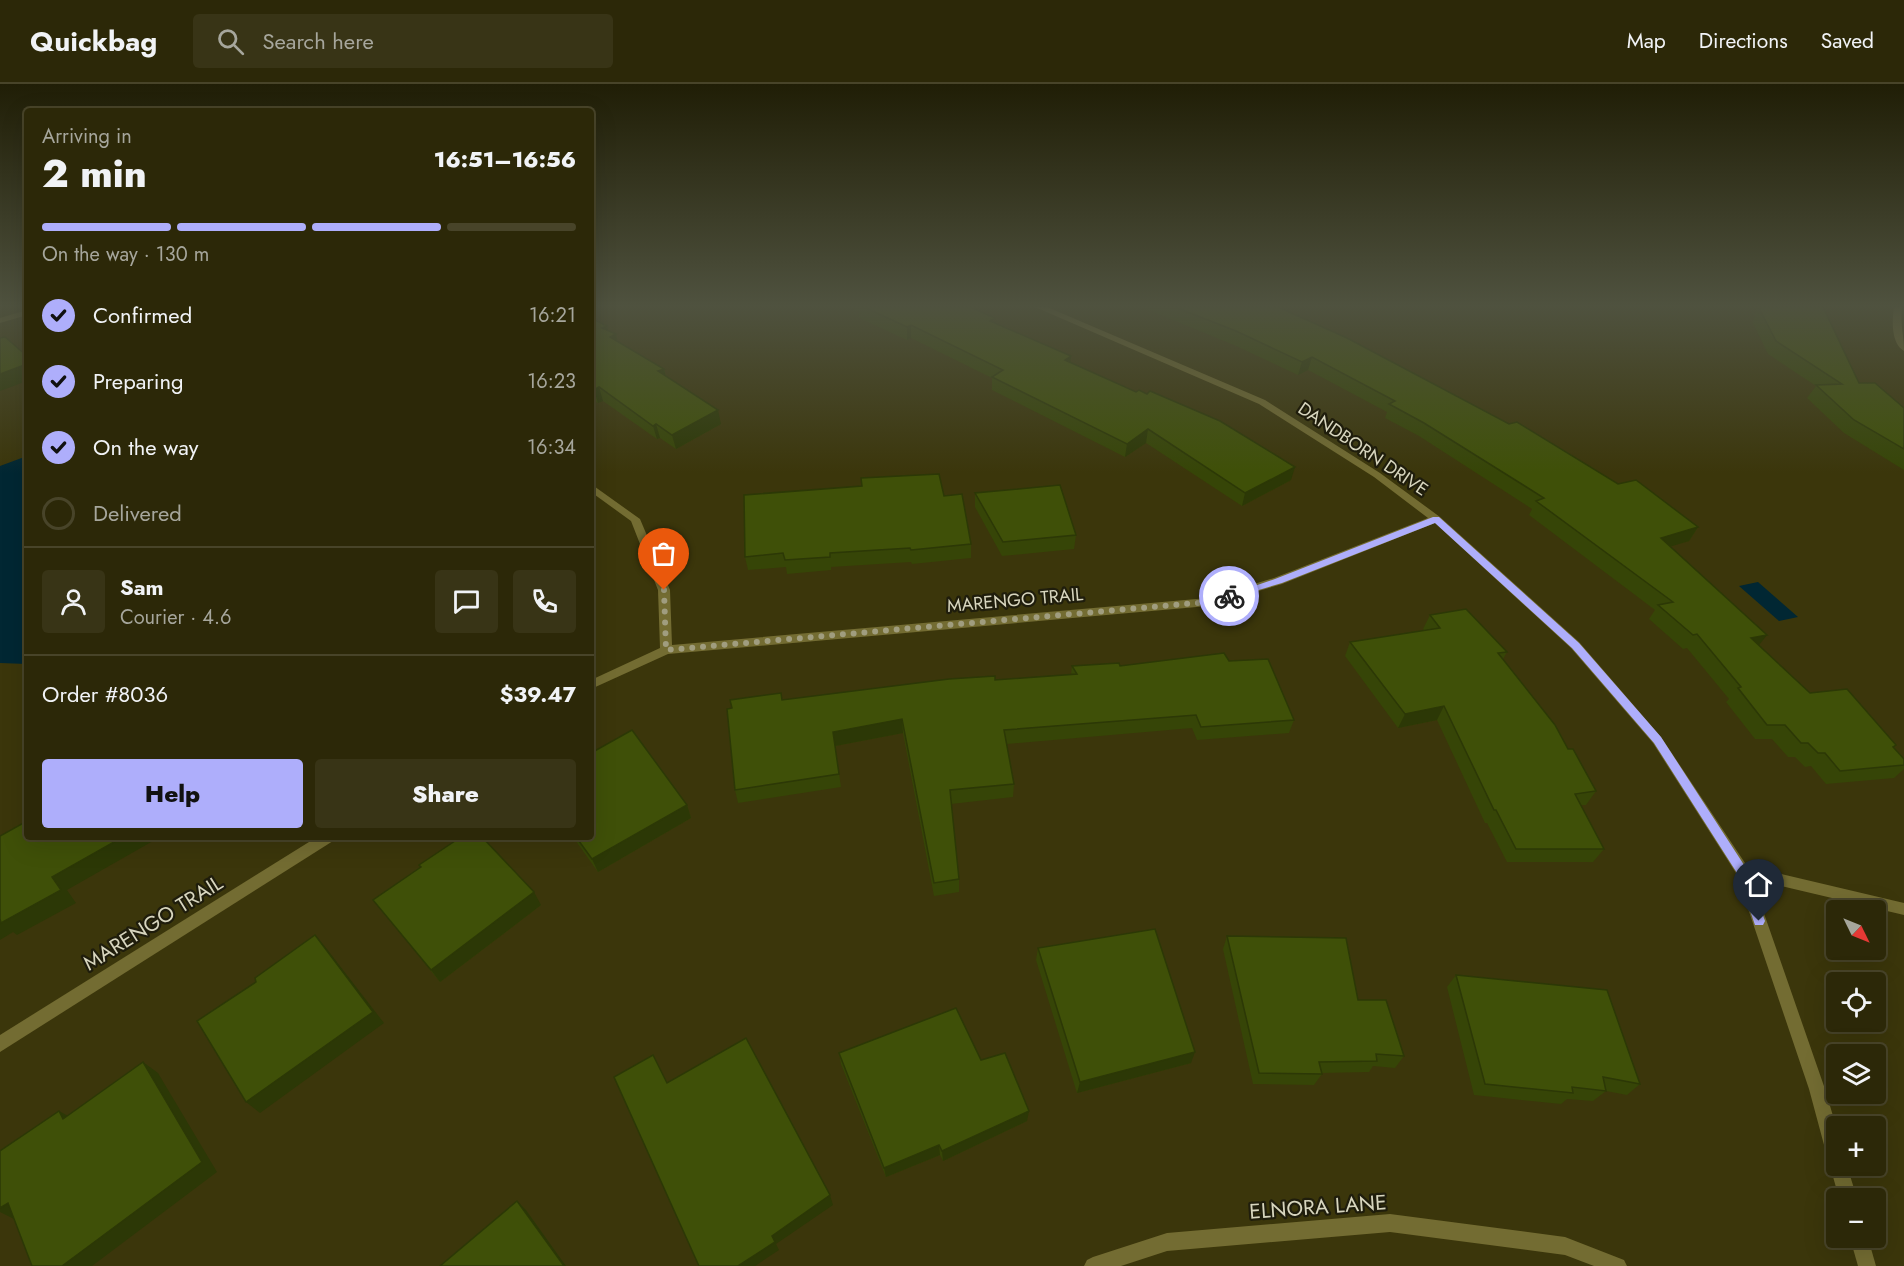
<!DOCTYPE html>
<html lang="en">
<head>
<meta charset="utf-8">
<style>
	:root { --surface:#2c2808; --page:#383416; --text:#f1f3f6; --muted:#a6a69c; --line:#484429; --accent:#aeaefb }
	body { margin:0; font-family:Jost,sans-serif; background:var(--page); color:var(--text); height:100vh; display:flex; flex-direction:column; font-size:22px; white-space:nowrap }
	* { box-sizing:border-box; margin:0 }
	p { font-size:20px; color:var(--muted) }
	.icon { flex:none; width:33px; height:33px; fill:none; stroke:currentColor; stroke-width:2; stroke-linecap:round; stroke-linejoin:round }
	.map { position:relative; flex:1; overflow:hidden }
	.side { position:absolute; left:24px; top:24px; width:570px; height:732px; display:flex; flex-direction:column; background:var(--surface); border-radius:6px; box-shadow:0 6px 24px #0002,0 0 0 2px var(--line) }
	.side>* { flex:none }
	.needle { width:39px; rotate:133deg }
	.controls { position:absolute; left:1826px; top:816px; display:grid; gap:12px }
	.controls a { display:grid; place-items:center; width:60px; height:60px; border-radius:6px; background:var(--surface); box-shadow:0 6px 24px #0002,0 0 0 2px var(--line); font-size:30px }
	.pin { position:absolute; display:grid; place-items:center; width:51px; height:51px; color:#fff; margin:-62px -26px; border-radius:50% 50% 50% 0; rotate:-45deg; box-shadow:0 0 6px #0007 }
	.pin .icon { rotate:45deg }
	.courier { position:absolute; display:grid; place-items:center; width:60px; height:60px; margin:-30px; border:4px solid #aeaefb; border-radius:50%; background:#fff; color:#222; box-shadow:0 2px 8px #0007 }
	.summary em { font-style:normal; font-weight:800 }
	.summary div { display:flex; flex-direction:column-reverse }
	.summary { display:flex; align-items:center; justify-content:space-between; height:102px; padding:0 18px }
	h1 { font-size:39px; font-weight:800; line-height:45px }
	.bar { display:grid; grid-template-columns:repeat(4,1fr); gap:9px 6px; align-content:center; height:72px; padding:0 18px }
	.bar i { height:8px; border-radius:4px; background:var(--line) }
	.bar .on { background:var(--accent) }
	.bar p { grid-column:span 4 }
	.line { display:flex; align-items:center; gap:15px; padding:0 18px; border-top:2px solid var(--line) }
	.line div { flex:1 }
	.round { display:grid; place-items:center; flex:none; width:63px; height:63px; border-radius:6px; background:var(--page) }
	ol { padding:0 18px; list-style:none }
	li { display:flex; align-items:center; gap:18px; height:66px }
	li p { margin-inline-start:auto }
	li .icon { padding:6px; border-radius:50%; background:var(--accent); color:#111; stroke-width:4 }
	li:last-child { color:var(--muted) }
	li i { width:33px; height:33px; border:3px solid var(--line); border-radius:50% }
	.button { display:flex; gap:12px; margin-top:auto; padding:12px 18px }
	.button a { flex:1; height:69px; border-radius:6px; background:var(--accent); color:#111; font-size:24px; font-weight:800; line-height:69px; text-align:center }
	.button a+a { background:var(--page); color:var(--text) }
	header { display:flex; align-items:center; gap:36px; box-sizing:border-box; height:84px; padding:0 30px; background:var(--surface); border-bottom:2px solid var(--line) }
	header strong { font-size:28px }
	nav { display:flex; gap:33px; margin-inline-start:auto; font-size:21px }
	.search { width:420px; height:54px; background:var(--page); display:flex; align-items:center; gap:15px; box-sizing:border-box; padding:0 21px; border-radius:6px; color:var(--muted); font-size:22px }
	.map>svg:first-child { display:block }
	.water { fill:#012733 }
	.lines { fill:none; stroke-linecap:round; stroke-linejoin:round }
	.minor { fill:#736c32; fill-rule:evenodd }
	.wall { fill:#364507 }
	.shaded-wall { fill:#2c3806 }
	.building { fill:#3f5008; stroke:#2c3806; stroke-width:1.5 }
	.route { fill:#aeaefb }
	.done { stroke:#a09d7f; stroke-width:6; stroke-dasharray:0 10.8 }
	.labels { text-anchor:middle; stroke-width:4.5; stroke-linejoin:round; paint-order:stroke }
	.street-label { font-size:18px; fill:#d7d5be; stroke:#1f1d0c }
	.near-street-label { font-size:21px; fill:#d7d5be; stroke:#1f1d0c }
</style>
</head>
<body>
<header>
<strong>Quickbag</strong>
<div class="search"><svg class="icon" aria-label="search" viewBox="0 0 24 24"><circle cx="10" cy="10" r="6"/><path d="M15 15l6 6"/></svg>Search here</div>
<nav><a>Map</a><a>Directions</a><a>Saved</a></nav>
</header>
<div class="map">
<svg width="1904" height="1182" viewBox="0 0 1904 1182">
	<rect width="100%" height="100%" fill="#3b360b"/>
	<g class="water">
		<polygon points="27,372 27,580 0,579 0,382"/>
		<polygon points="1758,498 1798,533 1779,537 1739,502"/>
	</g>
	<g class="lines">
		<g class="minor">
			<polygon points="1035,223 1047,223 1265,316 1380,389 1440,433 1579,558 1661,653 1747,782 1904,819 1904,831 1752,795 1825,1005 1836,1042 1836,1082 1847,1082 1857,1114 1839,1114 1830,1082 1832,1079 1827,1072 1809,1005 1736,789 1653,659 1571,564 1435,439 1282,500 1208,522 668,570 591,605 591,596 660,564 658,506 631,437 591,408 591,400 640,435 670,506 672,561 1208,514 1274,494 1428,434 1374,393 1259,320"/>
			<path d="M1894 223H1902C1900 241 1904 250 1904 267 1891 259 1892 237 1894 223Z"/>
			<polygon points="27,226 27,231 0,239 0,234"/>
			<polygon points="317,753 335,753 333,757 0,968 0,951"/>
			<polygon points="1390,1130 1565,1153 1624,1176 1627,1182 1594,1182 1565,1171 1390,1148 1167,1167 1121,1182 1084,1182 1087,1176 1093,1173 1167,1149"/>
			<polygon points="1850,1154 1868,1154 1876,1182 1858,1182"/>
		</g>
	</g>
	<g class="wall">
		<polygon points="849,223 970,223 995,239 1071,279 1291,396 1242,422 1146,359 1125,373 992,306 992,294 911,254 907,256 859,234 859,228"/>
		<polygon points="1141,223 1278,223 1698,443 1689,457 1670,462 1759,561 1810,609 1896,661 1894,663 1904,675 1904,685 1894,694 1826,700 1811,682 1805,683 1795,673 1788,673 1772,655 1755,655 1726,618 1729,615 1687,564 1683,565 1649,535 1655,526 1529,431 1532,425 1419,352 1385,334 1387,328 1308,286 1298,291 1234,261"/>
		<polygon points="1756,223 1823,223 1859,299 1904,324 1904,386 1844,349 1807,314 1816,302 1768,270 1753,239"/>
		<polygon points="591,234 607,242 609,247 616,250 617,258 664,285 666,293 721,340 676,365 660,354 657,355 603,317 598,319 591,315"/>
		<polygon points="861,394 944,412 971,460 971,474 912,480 911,478 831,483 831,486 787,490 786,483 748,486 745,473 862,402"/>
		<polygon points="975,409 1076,451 1074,465 1002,472 975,423"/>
		<polygon points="1430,531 1507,568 1503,575 1568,665 1596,707 1586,721 1581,721 1604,765 1593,778 1507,778 1487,739 1485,739 1437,636 1398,644 1345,572 1350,558 1424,546 1423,545"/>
		<polygon points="1229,577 1294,636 1289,649 1197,656 1192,644 1007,660 1014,700 1013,713 951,720 959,795 959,808 934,812 903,649 835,662 841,703 738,719 735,706 782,616 995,596 1071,591 1072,582 1120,582"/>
		<polygon points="687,721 691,734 598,788 573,753 591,753"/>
		<polygon points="373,816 541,821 440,898"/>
		<polygon points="1227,852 1404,972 1395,984 1373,982 1369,988 1321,989 1322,990 1314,1001 1253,1000 1223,865"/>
		<polygon points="1038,864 1191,979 1077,1009 1036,876"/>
		<polygon points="1456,891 1640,1000 1627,1011 1606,1007 1593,1017 1567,1015 1561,1020 1474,1011 1447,903"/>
		<polygon points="839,969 981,976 1027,1037 943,1077 940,1071 886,1093 841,980"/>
	</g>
	<g class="shaded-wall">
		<polygon points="911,241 911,254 907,256 907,243"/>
		<polygon points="607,242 610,253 616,250 619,264 602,244"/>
		<polygon points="1071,272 1070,286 1065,276"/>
		<polygon points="1312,273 1308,286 1298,291 1302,278"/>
		<polygon points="27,280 27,297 0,307 0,290"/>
		<polygon points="664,285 667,298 658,287"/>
		<polygon points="599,303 603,317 598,319 594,306"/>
		<polygon points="718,326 721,340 676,365 672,351"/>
		<polygon points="656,340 660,354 657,355 653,342"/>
		<polygon points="1148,345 1146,359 1125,373 1127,360"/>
		<polygon points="1295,383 1291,396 1242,422 1245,409"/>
		<polygon points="1698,443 1689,457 1652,468 1661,454"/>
		<polygon points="1767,551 1756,565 1751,554"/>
		<polygon points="1444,622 1437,636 1398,644 1405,630"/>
		<polygon points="902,635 903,649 835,662 833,648"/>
		<polygon points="687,721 691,734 598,788 592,775"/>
		<polygon points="123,753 160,753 67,806 76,819 17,851 13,848 0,856 0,834 52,793"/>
		<polygon points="555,753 565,753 557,756"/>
		<polygon points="534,808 541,821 440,898 431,886"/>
		<polygon points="315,851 326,864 384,939 260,1029 246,1018"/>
		<polygon points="1195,968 1191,979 1077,1009 1080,998"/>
		<polygon points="143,978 158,989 217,1088 92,1182 62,1182"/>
		<polygon points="59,1027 77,1037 63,1035"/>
		<polygon points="1029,1027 1027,1037 943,1077 942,1067"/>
		<polygon points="939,1061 940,1071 886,1093 884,1084"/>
		<polygon points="830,1111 833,1121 776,1160 779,1166 755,1182 738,1182 772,1152"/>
		<polygon points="517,1117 526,1126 566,1182 564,1182"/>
		<polygon points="8,1119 16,1136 0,1128 0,1124"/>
	</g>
	<g class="building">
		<polygon points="864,223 970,223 995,234 990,237 1071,272 1065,276 1136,308 1139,306 1147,310 1150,307 1220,337 1295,383 1245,409 1148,345 1127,360 992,293 1003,286 911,241 907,243"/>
		<polygon points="1175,223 1278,223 1347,254 1509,340 1517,338 1618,400 1636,396 1698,443 1661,454 1767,551 1751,554 1810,609 1847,605 1896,661 1893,663 1904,675 1904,681 1840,687 1825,669 1818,669 1808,659 1801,659 1785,641 1767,641 1738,604 1741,603 1697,550 1693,551 1658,521 1673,518 1536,417 1544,414 1424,339 1389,320 1395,317 1312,273 1302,278 1236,247"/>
		<polygon points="1761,223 1823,223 1859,299 1875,299 1904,324 1904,365 1854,336 1816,301 1842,300 1776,257 1760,226"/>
		<polygon points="591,234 607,242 602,244 616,250 610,253 664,285 658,287 718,326 672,351 656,340 653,342 599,303 594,306 591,304"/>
		<polygon points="5,253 27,272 27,280 0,290 0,254"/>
		<polygon points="939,390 944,412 962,410 971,460 911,466 910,464 830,469 830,473 785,476 783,469 745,473 744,411 862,402 861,394"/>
		<polygon points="1060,401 1076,451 1003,458 975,409"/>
		<polygon points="1466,525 1507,568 1498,569 1555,641 1568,665 1573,665 1596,707 1575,710 1604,765 1516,765 1496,726 1494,726 1444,622 1405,630 1350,558 1440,544 1430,531"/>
		<polygon points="1224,569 1229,577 1268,575 1294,636 1201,643 1196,631 1004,646 1014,700 950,706 959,795 934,799 902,635 833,648 839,690 735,706 727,625 732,624 730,616 781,609 782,616 949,595 995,592 995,596 1077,590 1072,582 1119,579 1120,582"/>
		<polygon points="632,646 687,721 592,775 576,753 591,753 591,669"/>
		<polygon points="27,737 27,753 123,753 52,793 61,806 1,839 0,835 0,752"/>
		<polygon points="461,753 482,753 534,808 431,886 373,816 421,783 419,781"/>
		<polygon points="1155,845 1195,968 1080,998 1038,864"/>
		<polygon points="315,851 373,928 246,1018 197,937 256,898 255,894"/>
		<polygon points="1227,852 1346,854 1358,916 1386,916 1404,972 1376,970 1377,977 1319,978 1322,990 1259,989"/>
		<polygon points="1456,891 1607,906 1640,1000 1603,993 1606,1007 1572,1003 1573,1009 1485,1000"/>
		<polygon points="956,924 981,976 1005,969 1029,1027 942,1067 939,1061 884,1084 839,969"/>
		<polygon points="746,954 830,1111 772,1152 775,1158 738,1182 699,1182 614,993 653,971 667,999"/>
		<polygon points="143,978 202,1078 62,1182 32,1182 8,1119 0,1124 0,1067 59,1027 63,1035"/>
		<polygon points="517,1117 564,1182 440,1182"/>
	</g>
	<linearGradient id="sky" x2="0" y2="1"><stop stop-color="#201e06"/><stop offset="0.57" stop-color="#4f523f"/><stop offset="1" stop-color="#4f523f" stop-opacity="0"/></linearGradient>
	<rect width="1904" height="389" fill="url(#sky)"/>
	<polygon class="route" points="1433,433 1439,433 1579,559 1661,653 1746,784 1765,837 1763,841 1755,841 1737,789 1654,659 1572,564 1435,439 1282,499 1229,515 1225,512 1275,495"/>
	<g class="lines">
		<polyline class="done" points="664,506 666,566 1208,518 1229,512"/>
	</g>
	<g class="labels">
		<g class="street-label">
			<text transform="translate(1363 365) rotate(34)" y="6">DANDBORN DRIVE</text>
			<text transform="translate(1015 516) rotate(-5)" y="6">MARENGO TRAIL</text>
		</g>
		<g class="near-street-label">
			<text transform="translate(153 839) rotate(-32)" y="7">MARENGO TRAIL</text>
			<text transform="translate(1318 1123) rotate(-4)" y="7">ELNORA LANE</text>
		</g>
	</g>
</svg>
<div class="controls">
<a><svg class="needle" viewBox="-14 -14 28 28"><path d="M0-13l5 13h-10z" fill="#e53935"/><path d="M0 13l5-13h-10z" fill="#a6a69c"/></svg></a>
<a><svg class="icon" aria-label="locate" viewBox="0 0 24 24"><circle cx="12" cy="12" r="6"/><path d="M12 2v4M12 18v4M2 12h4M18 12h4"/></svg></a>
<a><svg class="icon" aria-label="layers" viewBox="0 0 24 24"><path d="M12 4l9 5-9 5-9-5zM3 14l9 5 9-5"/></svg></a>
<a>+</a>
<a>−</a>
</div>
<div class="pin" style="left:664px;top:506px;background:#ea580c"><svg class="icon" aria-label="bag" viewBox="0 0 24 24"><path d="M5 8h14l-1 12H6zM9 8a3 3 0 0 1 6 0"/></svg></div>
<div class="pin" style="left:1759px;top:837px;background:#1f2937"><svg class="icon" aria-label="home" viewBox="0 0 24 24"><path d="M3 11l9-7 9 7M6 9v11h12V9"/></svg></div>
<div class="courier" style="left:1229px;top:512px"><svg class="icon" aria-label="bike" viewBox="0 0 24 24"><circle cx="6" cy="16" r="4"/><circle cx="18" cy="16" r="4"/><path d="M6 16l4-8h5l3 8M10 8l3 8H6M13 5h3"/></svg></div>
<section class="side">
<div class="summary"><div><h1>2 min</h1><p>Arriving in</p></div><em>16:51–16:56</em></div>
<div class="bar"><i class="on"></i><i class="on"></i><i class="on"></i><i></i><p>On the way · 130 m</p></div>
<ol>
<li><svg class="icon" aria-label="check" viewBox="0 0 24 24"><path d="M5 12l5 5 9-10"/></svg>Confirmed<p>16:21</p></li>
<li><svg class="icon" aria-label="check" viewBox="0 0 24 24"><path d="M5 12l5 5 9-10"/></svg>Preparing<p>16:23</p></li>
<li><svg class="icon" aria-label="check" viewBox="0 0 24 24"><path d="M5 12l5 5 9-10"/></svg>On the way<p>16:34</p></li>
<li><i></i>Delivered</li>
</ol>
<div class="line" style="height:108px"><a class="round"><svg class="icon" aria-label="person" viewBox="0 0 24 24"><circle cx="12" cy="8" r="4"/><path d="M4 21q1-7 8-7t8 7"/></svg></a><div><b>Sam</b><p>Courier · 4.6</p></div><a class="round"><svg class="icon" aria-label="chat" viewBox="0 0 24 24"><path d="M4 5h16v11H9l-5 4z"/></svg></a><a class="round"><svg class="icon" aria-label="phone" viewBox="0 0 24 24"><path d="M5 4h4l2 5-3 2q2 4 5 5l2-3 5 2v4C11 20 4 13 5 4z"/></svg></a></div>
<div class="line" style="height:78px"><div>Order #8036</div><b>$39.47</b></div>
<div class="button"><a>Help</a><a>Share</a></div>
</section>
</div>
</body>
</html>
